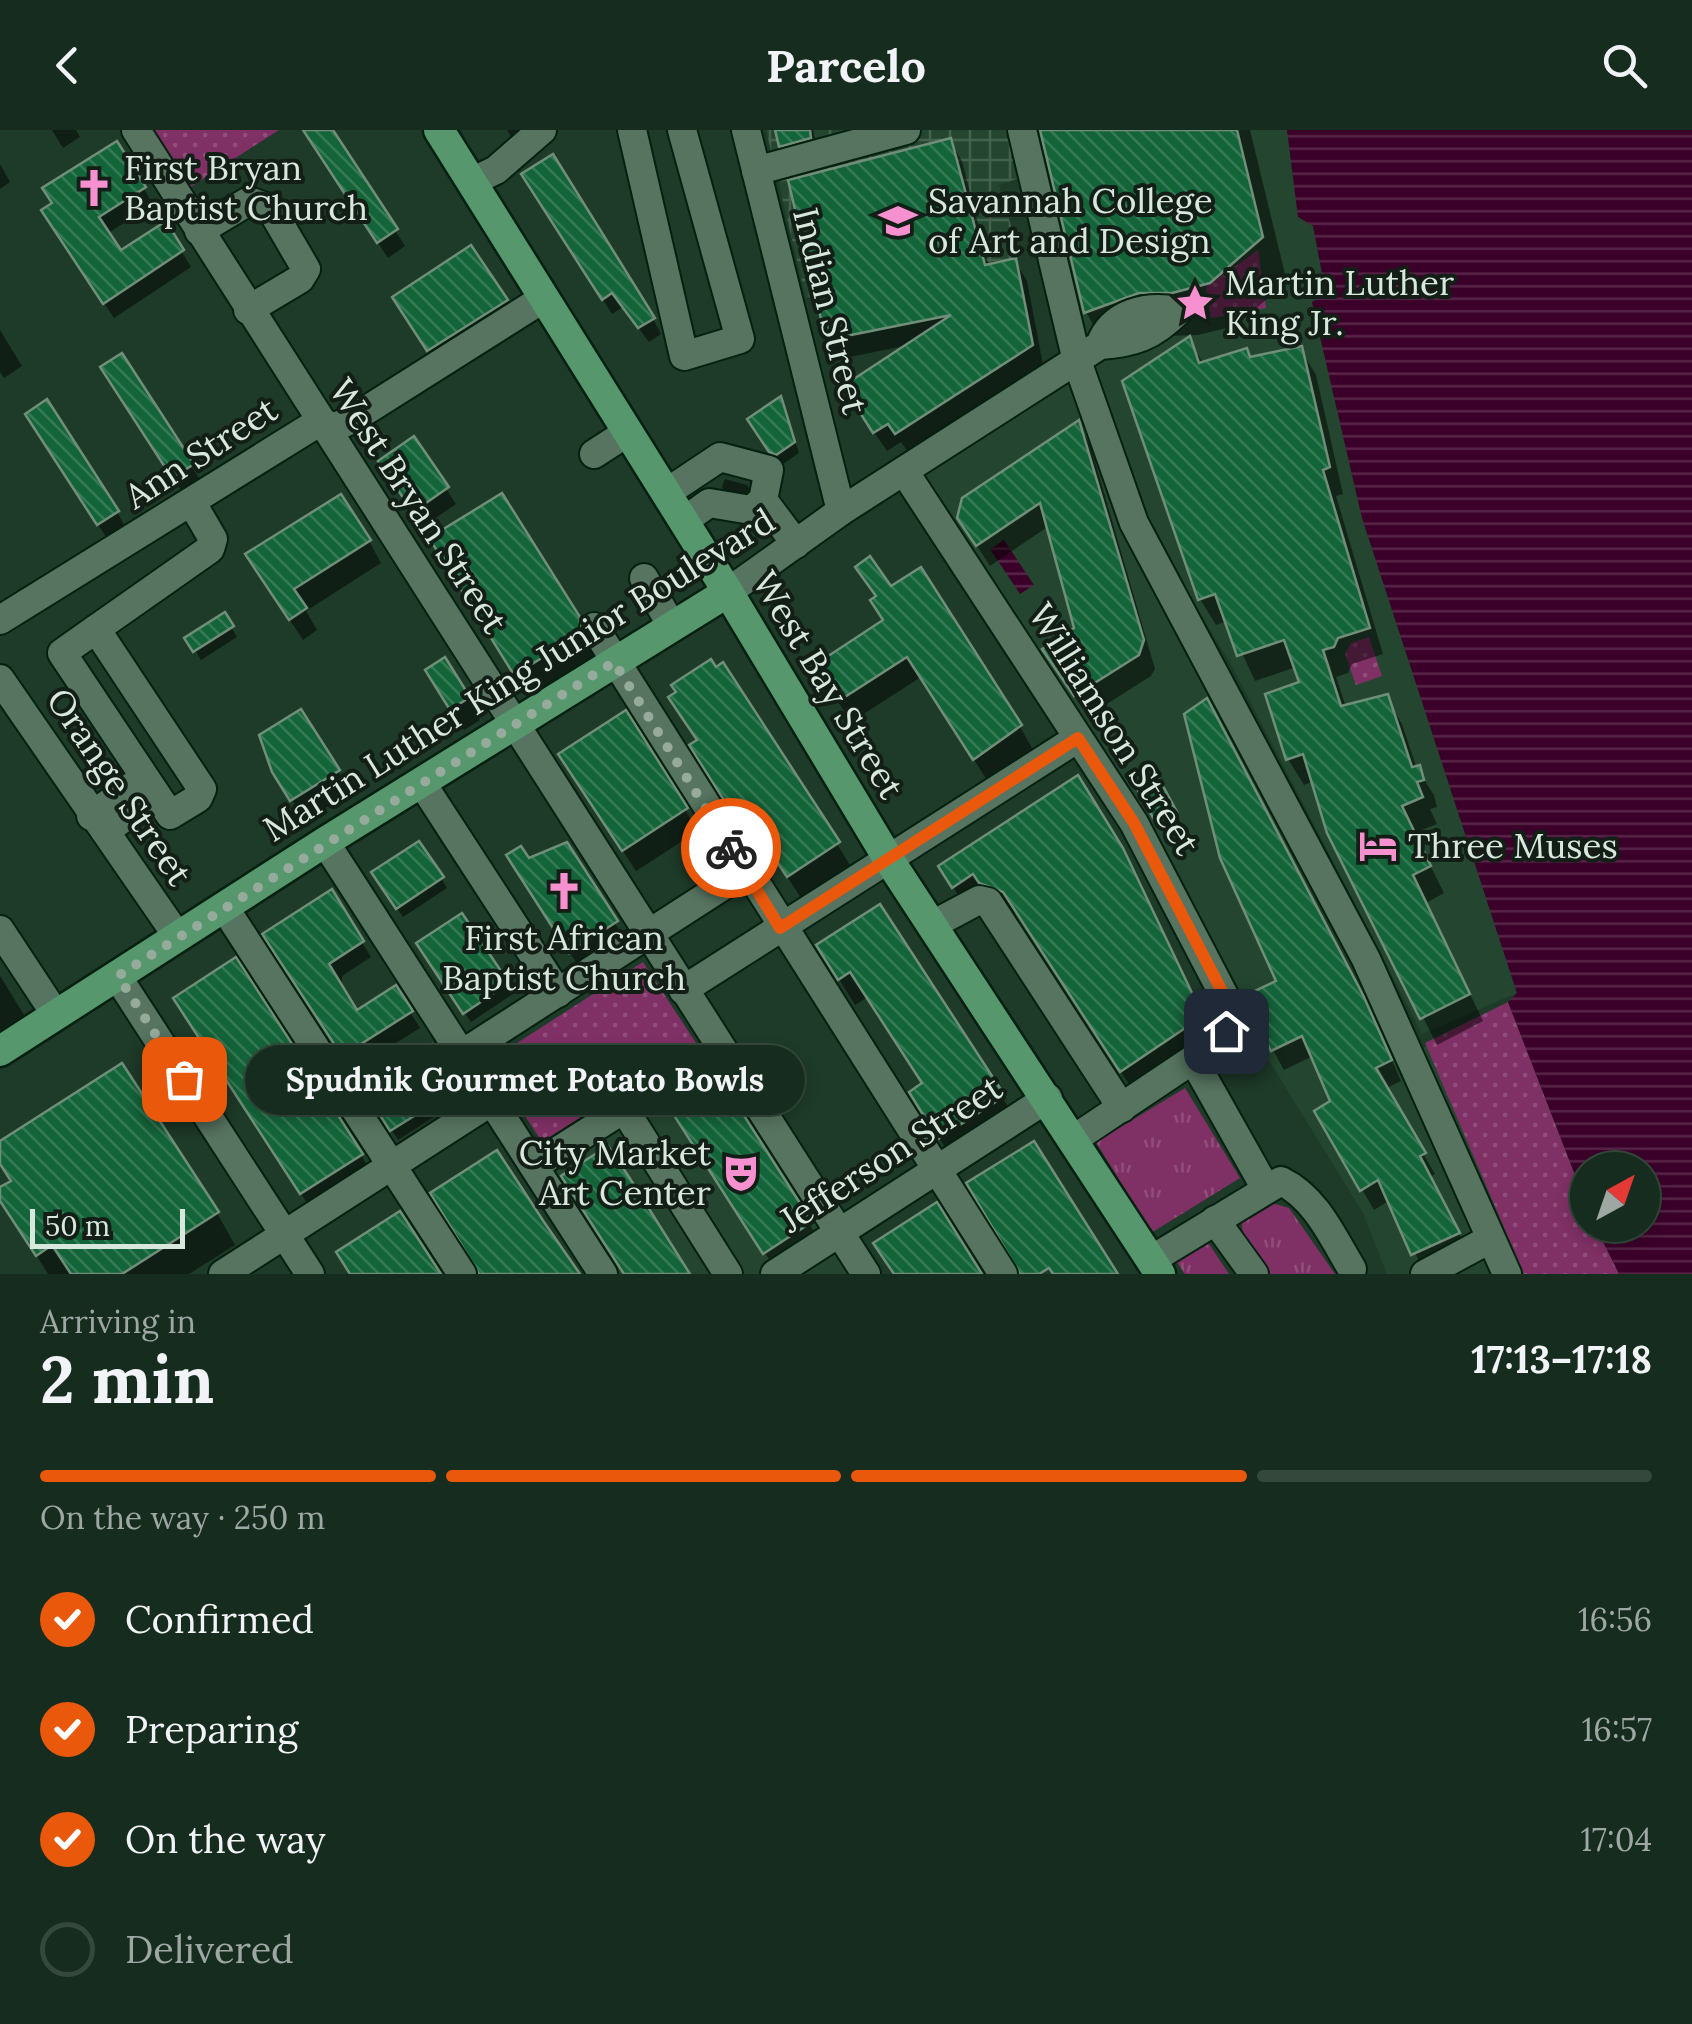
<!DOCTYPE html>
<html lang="en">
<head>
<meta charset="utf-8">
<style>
	:root { --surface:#162c1e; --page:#1f3427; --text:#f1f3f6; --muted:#9ea7a4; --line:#35483c; --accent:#ea580c }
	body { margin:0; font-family:Lora,serif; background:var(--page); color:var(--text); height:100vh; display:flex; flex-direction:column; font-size:38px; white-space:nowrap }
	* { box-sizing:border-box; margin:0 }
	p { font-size:32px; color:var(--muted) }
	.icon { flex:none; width:55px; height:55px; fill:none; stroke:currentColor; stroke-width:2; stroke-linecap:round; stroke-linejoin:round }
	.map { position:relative; height:1144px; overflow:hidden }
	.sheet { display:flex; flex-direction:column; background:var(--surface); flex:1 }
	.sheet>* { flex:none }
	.needle { width:65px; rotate:40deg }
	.controls { position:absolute; left:1570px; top:1022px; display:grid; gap:20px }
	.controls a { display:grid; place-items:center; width:90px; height:90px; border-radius:50%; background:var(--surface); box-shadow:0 5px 15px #0003,0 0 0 2px var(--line); font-size:50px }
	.scale { position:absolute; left:30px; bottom:25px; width:155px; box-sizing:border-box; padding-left:10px; border:5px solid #d8e8dc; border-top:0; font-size:28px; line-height:35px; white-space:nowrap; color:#d8e8dc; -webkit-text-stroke:8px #121e16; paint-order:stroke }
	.pin { position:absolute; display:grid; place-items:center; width:85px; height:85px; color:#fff; margin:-42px; border-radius:20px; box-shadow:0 5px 15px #0006 }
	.courier { position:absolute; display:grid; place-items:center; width:100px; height:100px; margin:-50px; border:8px solid #ea580c; border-radius:50%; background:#fff; color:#222; box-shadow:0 2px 12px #0007 }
	.bubble { position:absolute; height:70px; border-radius:35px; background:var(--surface); box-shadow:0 5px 15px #0003,0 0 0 2px var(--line); font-size:32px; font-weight:700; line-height:70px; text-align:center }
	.headline em { font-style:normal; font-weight:700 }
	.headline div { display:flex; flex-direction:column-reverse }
	.headline { display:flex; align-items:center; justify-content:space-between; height:170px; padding:0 40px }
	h1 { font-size:65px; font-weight:700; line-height:75px }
	.bar { display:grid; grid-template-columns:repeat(4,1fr); gap:15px 10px; align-content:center; height:120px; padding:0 40px }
	.bar i { height:12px; border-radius:8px; background:var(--line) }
	.bar .selected { background:var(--accent) }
	.bar p { grid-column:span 4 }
	ol { padding:0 40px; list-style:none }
	li { display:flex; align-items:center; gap:30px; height:110px }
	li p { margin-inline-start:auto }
	li .icon { padding:10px; border-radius:50%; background:var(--accent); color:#fff; stroke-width:4 }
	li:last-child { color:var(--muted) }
	li i { width:55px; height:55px; border:5px solid var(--line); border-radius:50% }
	header { display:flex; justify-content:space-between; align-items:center; height:130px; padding:0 40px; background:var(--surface); font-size:45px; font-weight:700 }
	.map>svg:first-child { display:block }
	.built { fill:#244630 }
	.industrial { fill:url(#industrial-grid) }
	.grass { fill:url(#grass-tufts) }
	.park { fill:url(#park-dots) }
	.water { fill:url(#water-rules) }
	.shadow { fill:#0007 }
	.building { fill:url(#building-back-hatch); stroke:#708e79; stroke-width:2.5 }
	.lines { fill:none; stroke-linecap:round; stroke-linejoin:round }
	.minor-casing { stroke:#052010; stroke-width:32 }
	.major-casing { stroke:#052010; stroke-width:35 }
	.minor { stroke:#577460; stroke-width:28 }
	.major { stroke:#56976e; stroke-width:30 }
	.done { stroke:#97ab9d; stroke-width:10; stroke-dasharray:0 18 }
	.route { stroke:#ea580c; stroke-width:12 }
	.labels { text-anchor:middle; stroke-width:8; stroke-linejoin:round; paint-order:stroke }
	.poi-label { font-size:35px; fill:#d8e8dc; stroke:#121e16; text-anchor:start }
	.street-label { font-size:35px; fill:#d8e8dc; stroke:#121e16 }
</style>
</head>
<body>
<header><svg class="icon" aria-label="back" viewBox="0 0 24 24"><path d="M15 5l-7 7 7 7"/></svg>Parcelo<svg class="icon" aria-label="search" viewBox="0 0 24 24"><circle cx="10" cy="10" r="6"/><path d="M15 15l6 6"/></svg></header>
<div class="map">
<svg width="1692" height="1144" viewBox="0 0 1692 1144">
	<defs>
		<pattern id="industrial-grid" width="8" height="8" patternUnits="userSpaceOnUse" patternTransform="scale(2.5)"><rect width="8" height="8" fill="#244630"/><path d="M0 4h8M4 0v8" fill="none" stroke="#43614d"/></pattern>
		<pattern id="grass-tufts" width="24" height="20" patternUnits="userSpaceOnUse" patternTransform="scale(2.5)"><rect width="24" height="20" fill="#7f3064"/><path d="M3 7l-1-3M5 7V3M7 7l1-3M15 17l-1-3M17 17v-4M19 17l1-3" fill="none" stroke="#904e7a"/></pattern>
		<pattern id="park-dots" width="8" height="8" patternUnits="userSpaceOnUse" patternTransform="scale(2.5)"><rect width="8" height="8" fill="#7f3064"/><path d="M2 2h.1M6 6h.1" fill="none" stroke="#904e7a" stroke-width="1.8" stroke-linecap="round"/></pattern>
		<pattern id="water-rules" width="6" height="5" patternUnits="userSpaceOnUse" patternTransform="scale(2.5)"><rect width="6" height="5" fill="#3b002a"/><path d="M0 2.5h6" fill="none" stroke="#572548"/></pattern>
		<pattern id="building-back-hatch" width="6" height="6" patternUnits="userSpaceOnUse" patternTransform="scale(2.5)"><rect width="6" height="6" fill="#14643a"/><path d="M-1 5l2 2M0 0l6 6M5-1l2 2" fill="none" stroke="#357a56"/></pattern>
	</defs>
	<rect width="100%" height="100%" fill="#1e3a28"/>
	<g class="built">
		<polygon points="1028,0 1287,0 1298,86 1313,96 1327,165 1312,172 1362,388 1517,863 1422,904 1231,534 1162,422 1077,231"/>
		<polygon points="1070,249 1191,525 1395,929 1497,888 1608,1144 1387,1144 1363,1083 905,341"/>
		<polygon points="718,930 857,1144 614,1144 546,1041"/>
	</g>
	<polygon class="industrial" points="766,0 1011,0 1022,47 999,55 1020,126 806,168"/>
	<g class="grass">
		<polygon points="1185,958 1240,1048 1151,1103 1096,1012"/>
		<polygon points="1269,1072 1289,1078 1335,1144 1270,1144 1244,1108 1241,1090"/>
		<polygon points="1205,1108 1229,1144 1185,1144 1174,1128"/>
	</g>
	<g class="park">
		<polygon points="151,0 279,0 189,58"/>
		<polygon points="1258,120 1266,178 1211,188 1206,157"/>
		<polygon points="1369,507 1382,546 1356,555 1345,524 1351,513"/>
		<polygon points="643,832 696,913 542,1012 489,931"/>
		<polygon points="1508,872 1587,1076 1588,1095 1595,1095 1619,1144 1524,1144 1425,913"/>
	</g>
	<g class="water">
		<polygon points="1287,0 1692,0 1692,1144 1619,1144 1595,1095 1642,1095 1642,1040 1588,1040 1587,1076 1508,872 1517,863 1362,388 1312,172 1326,165 1313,96 1298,87"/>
		<polygon points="1004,410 1034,455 1020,464 990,419"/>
	</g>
	<g class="shadow">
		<polygon points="52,0 76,0 80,7 63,18"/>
		<polygon points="313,0 330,0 405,116 388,128 317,19"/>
		<polygon points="507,0 540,0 516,15"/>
		<polygon points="777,0 813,0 819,24 790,32"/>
		<polygon points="1038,0 1250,0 1287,152 1235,196 1198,205 1164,206 1111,226 1086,182 1045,12"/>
		<polygon points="950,11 962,31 989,137 1015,131 1027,151 1043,235 909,323 901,312 887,321 857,277 909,215 840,229 828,209"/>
		<polygon points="116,14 153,74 107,104 120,124 165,95 191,137 114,188 53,96"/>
		<polygon points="0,34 10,52 0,59"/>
		<polygon points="533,59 653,189 661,204 649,212 623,177 612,184"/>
		<polygon points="470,118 518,193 442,241 407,189"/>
		<polygon points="0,200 22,236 4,248 0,242"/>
		<polygon points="1189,210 1204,234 1300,218 1316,245 1343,364 1336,366 1383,524 1352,534 1348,543 1336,547 1346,577 1386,567 1402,594 1417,639 1434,665 1437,677 1430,679 1437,694 1414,703 1444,763 1426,773 1483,891 1437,915 1330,702 1314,651 1304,655 1288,629 1302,554 1296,537 1255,551 1227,491 1216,495 1200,469"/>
		<polygon points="121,226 201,351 183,363 112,254"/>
		<polygon points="781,269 799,323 783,334 756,300"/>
		<polygon points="1078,294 1090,314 1155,539 1151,546 1088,586 1058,541 1077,499 1049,396 990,436 973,410"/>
		<polygon points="37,300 117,382 126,398 108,410"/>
		<polygon points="414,310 456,374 424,396 390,347"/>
		<polygon points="725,349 747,355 753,365 728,367 722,357"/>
		<polygon points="369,411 381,433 306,481 317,500 303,510 261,446"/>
		<polygon points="450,440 578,488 597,521 596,537 534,575"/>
		<polygon points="871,458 890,460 1020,597 1032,618 987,650 921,547 851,592 829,557 886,492"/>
		<polygon points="224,485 237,507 201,530 188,509"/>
		<polygon points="444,531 480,590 464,600 441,562"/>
		<polygon points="625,583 698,701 636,741 574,646"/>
		<polygon points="1218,591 1374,889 1401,951 1385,959 1435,1044 1429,1048 1470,1124 1425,1144 1390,1070 1374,1080 1317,982 1334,972 1313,926 1284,940 1273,920 1279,852"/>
		<polygon points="690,599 837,714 856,745 807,777 766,715 757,721 711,648"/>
		<polygon points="275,641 338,641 350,662 305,691"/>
		<polygon points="1156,648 1181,693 1164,702 1140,658"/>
		<polygon points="566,715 628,814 583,843 522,747 528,731"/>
		<polygon points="941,737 1134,742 1213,908 1134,962 1018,784 994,775 966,778"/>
		<polygon points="441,748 447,758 403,787 380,753"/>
		<polygon points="331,762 371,827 342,846 342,860 356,883 395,858 420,898 352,940 274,820"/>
		<polygon points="462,786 513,864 471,892 425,824"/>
		<polygon points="819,816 1002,967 1018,994 956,1035 928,990 924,955 868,867 855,875"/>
		<polygon points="0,846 24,885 0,900"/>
		<polygon points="186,884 361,1025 370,1041 311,1079"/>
		<polygon points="432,918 463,968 398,1010 369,964"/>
		<polygon points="717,948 817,1106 772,1134 679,989"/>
		<polygon points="0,1014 217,1083 235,1115 189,1144 48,1144 0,1067 0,1060 13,1052 0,1031"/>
	</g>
	<g class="building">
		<polygon points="303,0 333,0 398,99 377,113"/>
		<polygon points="775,0 810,0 811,8 779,17"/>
		<polygon points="1040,0 1237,0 1263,107 1210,153 1172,163 1139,163 1084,183"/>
		<polygon points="951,8 985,135 1016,128 1033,215 895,304 888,294 873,303 843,256 951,185 826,210 788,50"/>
		<polygon points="117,11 146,57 99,87 121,120 166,91 184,120 103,174 41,80 52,73 42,58"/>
		<polygon points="553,24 655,188 638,198 612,163 602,170 521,44"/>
		<polygon points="471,115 508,170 427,221 392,167"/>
		<polygon points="1190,206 1199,233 1247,218 1250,227 1302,216 1330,337 1323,340 1370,498 1338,508 1334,517 1323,520 1341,576 1388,564 1412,637 1420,635 1424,650 1417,652 1423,667 1402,676 1431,736 1413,745 1470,864 1420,889 1327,703 1303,624 1286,630 1265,564 1299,552 1284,510 1237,526 1215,464 1198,470 1122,251"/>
		<polygon points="122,223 194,334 172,348 100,237"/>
		<polygon points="781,266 795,312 776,325 769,322 747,289"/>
		<polygon points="47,269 119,381 97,395 25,284"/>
		<polygon points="1079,290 1144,510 1139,525 1074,566 1042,519 1074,498 1040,373 976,416 957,388 962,368"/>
		<polygon points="414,306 449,357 413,382 378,331"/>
		<polygon points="502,363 580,487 579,505 514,545 429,408"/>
		<polygon points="341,364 371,410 294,459 307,478 289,490 245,424"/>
		<polygon points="870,426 891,456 921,437 1022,595 973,630 907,527 837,572 813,536 883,490 870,470 876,466 855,437"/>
		<polygon points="225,482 234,496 193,522 184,508"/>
		<polygon points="445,527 470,567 450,580 425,540"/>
		<polygon points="711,529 716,537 723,532 840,712 787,747 746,685 737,691 689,615 697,610 668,567 676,562 671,555"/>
		<polygon points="1207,568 1363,865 1392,930 1376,938 1426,1023 1420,1026 1460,1103 1411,1125 1378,1050 1360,1061 1314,981 1330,971 1302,906 1271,921 1244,866 1276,851 1220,728 1184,584"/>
		<polygon points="301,579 340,640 290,671 272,642 259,605"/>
		<polygon points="626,580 688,678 622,721 558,624"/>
		<polygon points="1078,645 1123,718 1203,886 1120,942 1003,762 979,753 973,744 952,758 938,736"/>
		<polygon points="1157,645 1177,682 1156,693 1136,657"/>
		<polygon points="419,711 444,747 396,779 371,742"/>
		<polygon points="567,712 618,791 569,823 506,725 521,716 529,728"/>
		<polygon points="332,759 364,811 329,834 357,880 396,855 413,881 342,926 262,804"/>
		<polygon points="880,774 1005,966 938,1009 909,962 922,953 850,842 838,850 816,815"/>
		<polygon points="462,783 509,853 463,884 416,813"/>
		<polygon points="236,827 363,1024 300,1064 173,868"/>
		<polygon points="432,914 460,957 390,1001 366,963"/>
		<polygon points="122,933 219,1082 122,1144 71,1144 52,1115 36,1126 0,1071 0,1057 11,1051 0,1034 0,1011"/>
		<polygon points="718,945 812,1092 763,1124 668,976"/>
		<polygon points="1034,1011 1118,1144 1053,1144 1049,1138 1039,1144 1020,1144 966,1053"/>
		<polygon points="608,1016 629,1047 690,1144 624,1144 561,1046"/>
		<polygon points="497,1020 544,1092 580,1144 479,1144 430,1063"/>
		<polygon points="937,1072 982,1144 894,1144 873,1113"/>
		<polygon points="400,1081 441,1144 350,1144 336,1122"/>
	</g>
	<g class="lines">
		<g class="minor-casing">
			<g id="minor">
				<polyline points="136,0 866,1144"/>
				<polyline points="632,0 684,226 740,209 682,0"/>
				<polyline points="746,0 841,381"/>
				<polyline points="1022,0 1077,231 1134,393 1366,829 1507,1144"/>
				<polyline points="756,41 906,0"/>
				<polyline points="471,52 496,40 542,0"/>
				<polyline points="199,101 249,71 271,79 306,139 300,149 248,180"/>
				<polyline points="594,324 628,302"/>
				<polyline points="904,341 1134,693 1229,875 1229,895 1219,912 1074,1009"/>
				<polyline points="666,363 720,327 769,340 763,370 751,380 709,373 684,391"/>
				<polyline points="763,370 796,414"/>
				<polyline points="644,448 672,496"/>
				<path d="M728 462 841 381 1100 215C1134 213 1153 206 1178 181 1147 175 1112 182 1100 215"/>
				<polyline points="0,490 319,292 335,297 351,290 544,168"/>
				<polyline points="594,497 1003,1144"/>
				<polygon points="96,499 202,659 198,668 170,685 62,523"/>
				<polyline points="96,499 210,419 213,409 192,373"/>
				<polyline points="0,549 178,807"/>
				<polyline points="421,652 558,863"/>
				<polyline points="91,686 142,649"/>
				<polyline points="105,701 154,667"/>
				<polyline points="325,712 603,1144"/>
				<polyline points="224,777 462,1144"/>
				<polyline points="934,794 979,770 988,772 1122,978"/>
				<polyline points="0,800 56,885"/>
				<polyline points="117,846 310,1144"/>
				<polyline points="683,860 1078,608"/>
				<polyline points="462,924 746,741"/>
				<polyline points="1194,931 1266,1059"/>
				<polyline points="624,979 728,1144"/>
				<polyline points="534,1036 720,918"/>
				<polyline points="1215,1090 1254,1144"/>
				<path d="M1151 1130 1281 1051C1316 1068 1332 1106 1352 1139"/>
				<polyline points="223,1144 492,971"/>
				<polyline points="775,1144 1048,968"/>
				<polyline points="1425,1144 1490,1109"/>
			</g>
		</g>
		<g class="major-casing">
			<g id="major">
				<polyline points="439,0 728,462 889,730 1160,1144"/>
				<polyline points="0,921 325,712 728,462"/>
			</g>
		</g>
		<use href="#minor" class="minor"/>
		<use href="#major" class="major"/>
	</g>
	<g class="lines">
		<polyline class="done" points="184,949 118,846 614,532 731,718"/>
		<polyline class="route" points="731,718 780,798 1078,608 1134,693 1226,869 1226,901"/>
	</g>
	<defs>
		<g id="church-bare" transform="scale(3)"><path d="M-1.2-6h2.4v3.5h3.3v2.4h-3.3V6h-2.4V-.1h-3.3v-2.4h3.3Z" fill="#f690cf" stroke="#121e16" stroke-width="2.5" paint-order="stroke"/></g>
		<g id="university-bare" transform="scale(3)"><path d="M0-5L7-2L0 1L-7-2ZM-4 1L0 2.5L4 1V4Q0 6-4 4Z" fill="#f690cf" stroke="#121e16" stroke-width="2.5" paint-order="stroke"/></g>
		<g id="sight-bare" transform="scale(3)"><path d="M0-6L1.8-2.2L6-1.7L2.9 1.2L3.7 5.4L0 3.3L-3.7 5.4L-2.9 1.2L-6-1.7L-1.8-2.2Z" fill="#f690cf" stroke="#121e16" stroke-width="2.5" paint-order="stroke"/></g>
		<g id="hotel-bare" transform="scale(3)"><path d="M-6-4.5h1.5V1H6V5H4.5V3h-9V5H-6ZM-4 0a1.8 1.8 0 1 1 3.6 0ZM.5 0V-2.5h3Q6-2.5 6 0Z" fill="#f690cf" stroke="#121e16" stroke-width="2.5" paint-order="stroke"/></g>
		<g id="theatre-bare" transform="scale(3)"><path d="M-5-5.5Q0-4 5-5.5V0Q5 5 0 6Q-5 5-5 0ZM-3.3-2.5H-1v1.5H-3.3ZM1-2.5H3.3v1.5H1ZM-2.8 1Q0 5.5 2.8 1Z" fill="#f690cf" stroke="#121e16" stroke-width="2.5" paint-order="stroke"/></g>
	</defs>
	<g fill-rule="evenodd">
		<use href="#church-bare" x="94" y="58"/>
		<use href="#university-bare" x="898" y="91"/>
		<use href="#sight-bare" x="1195" y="173"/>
		<use href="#hotel-bare" x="1378" y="716"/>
		<use href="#church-bare" x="564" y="761"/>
		<use href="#theatre-bare" x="741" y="1043"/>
	</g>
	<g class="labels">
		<g class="poi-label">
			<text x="124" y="50">First Bryan<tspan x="124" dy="40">Baptist Church</tspan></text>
			<text x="928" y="83">Savannah College<tspan x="928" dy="40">of Art and Design</tspan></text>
			<text x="1225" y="165">Martin Luther<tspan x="1225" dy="40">King Jr.</tspan></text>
			<text x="1408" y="728">Three Muses</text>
			<text x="564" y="820" text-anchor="middle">First African<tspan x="564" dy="40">Baptist Church</tspan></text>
			<text x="711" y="1035" text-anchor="end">City Market<tspan x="711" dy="40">Art Center</tspan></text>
		</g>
		<g class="street-label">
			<text transform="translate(830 181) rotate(76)" y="12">Indian Street</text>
			<text transform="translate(201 323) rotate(-33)" y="12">Ann Street</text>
			<text transform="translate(418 376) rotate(57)" y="12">West Bryan Street</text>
			<text transform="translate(519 545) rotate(-32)" y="12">Martin Luther King Junior Boulevard</text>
			<text transform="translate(828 555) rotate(59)" y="12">West Bay Street</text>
			<text transform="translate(1114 599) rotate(58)" y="12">Williamson Street</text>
			<text transform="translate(119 657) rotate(56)" y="12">Orange Street</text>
			<text transform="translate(891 1024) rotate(-33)" y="12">Jefferson Street</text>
		</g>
	</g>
</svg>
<div class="controls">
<a><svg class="needle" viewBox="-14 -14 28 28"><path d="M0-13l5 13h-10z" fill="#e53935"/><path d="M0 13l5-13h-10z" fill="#9ea7a4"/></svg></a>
</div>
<div class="scale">50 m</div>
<div class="pin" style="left:184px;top:949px;background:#ea580c"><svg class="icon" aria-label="bag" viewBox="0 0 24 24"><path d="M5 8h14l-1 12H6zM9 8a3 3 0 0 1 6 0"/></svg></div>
<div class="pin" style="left:1226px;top:901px;background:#1f2937"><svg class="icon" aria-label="home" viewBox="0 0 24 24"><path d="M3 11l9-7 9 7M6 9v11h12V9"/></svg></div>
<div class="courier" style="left:731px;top:718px"><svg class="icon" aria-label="bike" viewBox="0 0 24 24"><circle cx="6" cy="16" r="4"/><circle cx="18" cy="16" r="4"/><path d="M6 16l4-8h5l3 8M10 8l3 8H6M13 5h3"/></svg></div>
<div class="bubble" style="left:245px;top:915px;width:560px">Spudnik Gourmet Potato Bowls</div>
</div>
<section class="sheet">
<div class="headline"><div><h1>2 min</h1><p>Arriving in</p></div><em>17:13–17:18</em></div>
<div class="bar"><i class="selected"></i><i class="selected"></i><i class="selected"></i><i></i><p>On the way · 250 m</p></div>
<ol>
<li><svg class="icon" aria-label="check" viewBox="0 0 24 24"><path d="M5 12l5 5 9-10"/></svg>Confirmed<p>16:56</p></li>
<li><svg class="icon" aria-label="check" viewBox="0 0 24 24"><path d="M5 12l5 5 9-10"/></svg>Preparing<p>16:57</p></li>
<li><svg class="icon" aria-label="check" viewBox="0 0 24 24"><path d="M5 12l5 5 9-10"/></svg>On the way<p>17:04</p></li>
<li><i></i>Delivered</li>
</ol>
</section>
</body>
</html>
